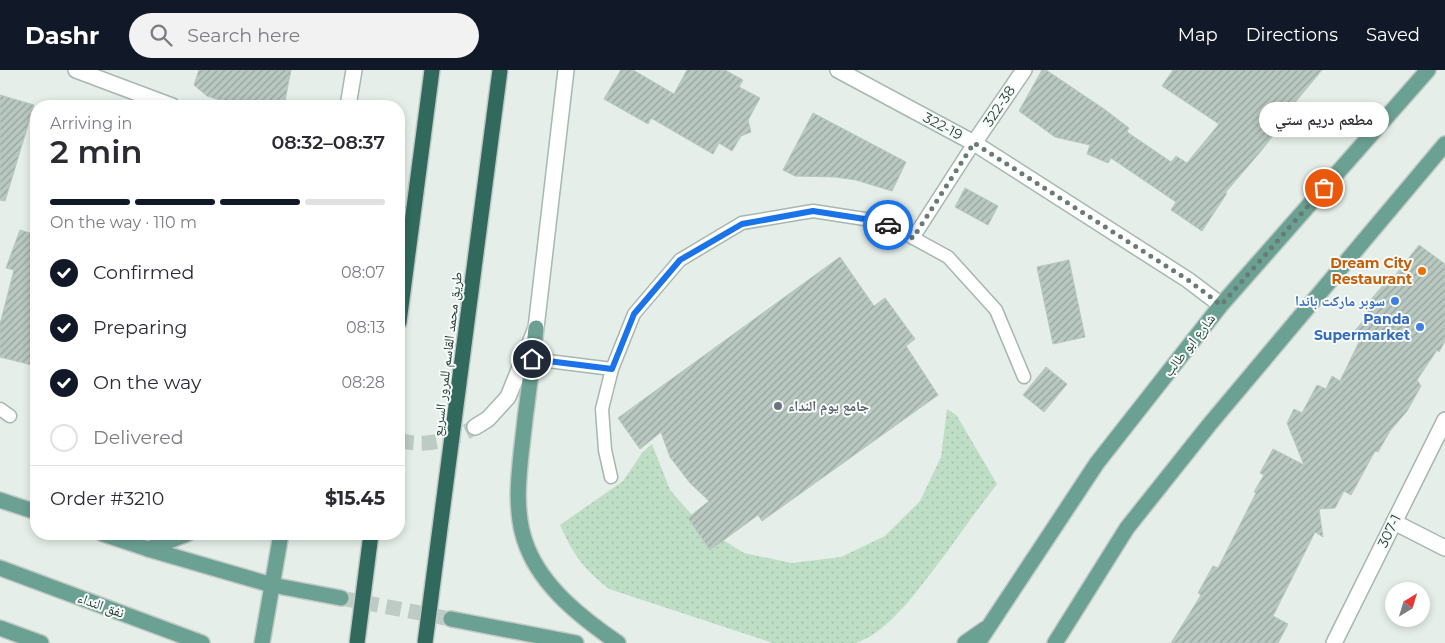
<!DOCTYPE html>
<html lang="en">
<head>
<meta charset="utf-8">
<style>
	:root { --surface:#fff; --page:#f2f2f3; --text:#2b2b33; --muted:#7c7c81; --line:#e1e1e2; --accent:#111827 }
	body { margin:0; font-family:Montserrat,"Noto Naskh Arabic",sans-serif; background:var(--page); color:var(--text); height:100vh; display:flex; flex-direction:column; font-size:19px; white-space:nowrap }
	* { box-sizing:border-box; margin:0 }
	p { font-size:16px; color:var(--muted) }
	.icon { flex:none; width:28px; height:28px; fill:none; stroke:currentColor; stroke-width:2; stroke-linecap:round; stroke-linejoin:round }
	.map { position:relative; flex:1; overflow:hidden }
	.drawer { position:absolute; left:30px; top:30px; width:375px; height:440px; display:flex; flex-direction:column; background:var(--surface); border-radius:20px; box-shadow:0 2px 8px #0003 }
	.drawer>* { flex:none }
	.needle { width:32px; rotate:38deg }
	.tools { position:absolute; left:1385px; top:512px; display:grid; gap:10px }
	.tools a { display:grid; place-items:center; width:45px; height:45px; border-radius:50%; background:var(--surface); box-shadow:0 2px 8px #0003; font-size:25px }
	.pin { position:absolute; display:grid; place-items:center; width:42px; height:42px; color:#fff; margin:-21px; border:2px solid #fff; border-radius:50%; box-shadow:0 1px 5px #0007 }
	.courier { position:absolute; display:grid; place-items:center; width:50px; height:50px; margin:-25px; border:4px solid #1a73e8; border-radius:50%; background:#fff; color:#222; box-shadow:0 1px 6px #0007 }
	.bubble { position:absolute; height:35px; border-radius:18px; background:var(--surface); box-shadow:0 2px 8px #0003; font-size:16px; font-weight:600; line-height:35px; text-align:center }
	.summary em { font-style:normal; font-weight:600 }
	.summary div { display:flex; flex-direction:column-reverse }
	.summary { display:flex; align-items:center; justify-content:space-between; height:85px; padding:0 20px }
	h1 { font-size:32px; font-weight:600; line-height:38px }
	.bar { display:grid; grid-template-columns:repeat(4,1fr); gap:8px 5px; align-content:center; height:60px; padding:0 20px }
	.bar i { height:6px; border-radius:4px; background:var(--line) }
	.bar .current { background:var(--accent) }
	.bar p { grid-column:span 4 }
	.line { display:flex; align-items:center; gap:12px; padding:0 20px; border-top:1px solid var(--line) }
	.line div { flex:1 }
	ol { padding:0 20px; list-style:none }
	li { display:flex; align-items:center; gap:15px; height:55px }
	li p { margin-inline-start:auto }
	li .icon { padding:5px; border-radius:50%; background:var(--accent); color:#fff; stroke-width:4 }
	li:last-child { color:var(--muted) }
	li i { width:28px; height:28px; border:2px solid var(--line); border-radius:50% }
	header { display:flex; align-items:center; gap:30px; box-sizing:border-box; height:70px; padding:0 25px; background:var(--accent); color:#fff }
	header strong { font-size:24px }
	nav { display:flex; gap:28px; margin-inline-start:auto; font-size:18px }
	.search { width:350px; height:45px; background:var(--page); display:flex; align-items:center; gap:12px; box-sizing:border-box; padding:0 18px; border-radius:28px; color:var(--muted); font-size:19px }
	.map>svg:first-child { display:block }
	.green { fill:url(#green-dots) }
	.building { fill:url(#building-hatch); stroke:#b7c7c0 }
	.lines { fill:none; stroke-linecap:round; stroke-linejoin:round }
	.secondary-tunnel { stroke:#becbc5; stroke-width:15; stroke-dasharray:15 8; stroke-linecap:butt }
	.primary-tunnel { stroke:#becbc5; stroke-width:15; stroke-dasharray:15 8; stroke-linecap:butt }
	.lane-casing { stroke:#a7b6b0; stroke-width:15 }
	.street-casing { stroke:#a7b6b0; stroke-width:18 }
	.secondary-casing { stroke:#a4b9b1; stroke-width:18 }
	.primary-casing { stroke:#c2c9c7; stroke-width:18 }
	.highway-casing { stroke:#c2c9c7; stroke-width:18 }
	.lane { stroke:#fff; stroke-width:12 }
	.street { stroke:#fff; stroke-width:15 }
	.secondary { stroke:#fff; stroke-width:15 }
	.primary { stroke:#6ba192; stroke-width:15 }
	.highway { stroke:#316a5d; stroke-width:15 }
	.highway-bridge-casing { stroke:#c2c9c7; stroke-width:18; stroke-linecap:butt }
	.highway-bridge { stroke:#316a5d; stroke-width:15 }
	.done { stroke:#687c75; stroke-width:5; stroke-dasharray:0 9 }
	.route { stroke:#1a73e8; stroke-width:6 }
	.food-dot { fill:#e8710a; stroke:#f6faf8; stroke-width:2 }
	.shop-dot { fill:#3f7fe0; stroke:#f6faf8; stroke-width:2 }
	.worship-dot { fill:#6b7280; stroke:#f6faf8; stroke-width:2 }
	.labels { text-anchor:middle; stroke-width:4; stroke-linejoin:round; paint-order:stroke }
	.street-label { font-size:14px; fill:#243f37; stroke:#f6faf8 }
	.food-label { font-size:14px; font-weight:bold; fill:#c56008; stroke:#f6faf8; text-anchor:end }
	.shop-label { font-size:14px; font-weight:bold; fill:#366cbe; stroke:#f6faf8; text-anchor:end }
	.worship-label { font-size:14px; font-weight:bold; fill:#5b616d; stroke:#f6faf8; text-anchor:start }
</style>
</head>
<body>
<header>
<strong>Dashr</strong>
<div class="search"><svg class="icon" aria-label="search" viewBox="0 0 24 24"><circle cx="10" cy="10" r="6"/><path d="M15 15l6 6"/></svg>Search here</div>
<nav><a>Map</a><a>Directions</a><a>Saved</a></nav>
</header>
<div class="map">
<svg width="1445" height="573" viewBox="0 0 1445 573">
	<defs>
		<pattern id="green-dots" width="8" height="8" patternUnits="userSpaceOnUse" patternTransform="scale(1.25)"><rect width="8" height="8" fill="#bfdec6"/><path d="M2 2h.1M6 6h.1" fill="none" stroke="#a4c0ab" stroke-width="1.8" stroke-linecap="round"/></pattern>
		<pattern id="building-hatch" width="6" height="6" patternUnits="userSpaceOnUse" patternTransform="scale(1.25)"><rect width="6" height="6" fill="#bac8c2"/><path d="M-1 1l2-2M0 6l6-6M5 7l2-2" fill="none" stroke="#97a49e"/></pattern>
	</defs>
	<rect width="100%" height="100%" fill="#e5eee9"/>
	<path class="green" d="M947 339 957 346 997 414C980 436 963 459 947 482 924 511 892 561 856 573H773L609 519C583 498 574 486 560 455L623 411 642 383 652 374 670 420 692 445 688 448 710 480 723 470 744 483 792 493 841 487 885 466 920 431 941 387Z"/>
	<g class="building">
		<polygon points="199,0 291,0 284,36 239,36 207,26 194,15"/>
		<polygon points="621,0 633,0 674,24 687,0 725,0 743,10 739,17 760,28 748,50 751,62 741,66 732,81 719,73 713,84 651,48 648,54 604,29"/>
		<polygon points="1042,0 1046,0 1104,39 1129,58 1127,62 1171,92 1176,86 1187,93 1219,54 1162,16 1173,0 1322,0 1288,41 1291,43 1261,81 1225,123 1227,123 1202,161 1171,140 1176,132 1111,88 1108,93 1087,84 1090,75 1055,67 1019,41"/>
		<polygon points="0,25 34,35 5,131 0,130"/>
		<polygon points="813,43 906,92 892,121 856,110 835,107 795,106 783,100"/>
		<polygon points="965,118 998,136 988,155 955,137"/>
		<polygon points="20,160 36,165 36,296 0,287 0,254 14,200 6,198"/>
		<polygon points="1419,175 1445,194 1445,271 1439,282 1437,280 1417,310 1421,316 1407,341 1390,361 1378,382 1375,381 1351,425 1344,421 1335,438 1319,439 1323,467 1315,462 1273,546 1288,554 1278,573 1171,573 1201,525 1198,523 1213,496 1218,498 1256,423 1254,422 1264,405 1260,403 1273,379 1304,395 1287,353 1294,339 1302,343 1317,315 1326,319 1332,306 1340,311 1360,270 1352,264 1370,243 1363,239 1390,207 1393,208"/>
		<polygon points="840,187 874,236 885,228 915,269 906,276 938,325 762,451 758,445 710,480 688,448 709,431 690,413 670,387 661,362 640,379 618,348"/>
		<polygon points="1069,190 1085,267 1053,274 1037,197"/>
		<polygon points="1046,297 1067,314 1044,342 1023,325"/>
	</g>
	<g class="lines">
		<path class="secondary-tunnel" d="M399 370C424 378 454 370 475 357"/>
		<polyline class="primary-tunnel" points="341,528 451,549"/>
		<g class="lane-casing">
			<g id="lane">
				<polyline points="913,168 974,73"/>
				<polyline points="532,289 612,299"/>
				<polyline points="0,339 10,346"/>
				<polyline points="611,407 605,380 602,339 612,299 634,244 680,190 742,153 813,141 884,152 948,187 996,240 1024,307"/>
			</g>
		</g>
		<g class="street-casing">
			<g id="street">
				<polyline points="76,0 172,36"/>
				<polyline points="974,73 1024,0"/>
				<polyline points="1394,452 1445,478"/>
				<polyline points="1334,573 1445,350"/>
			</g>
		</g>
		<g class="secondary-casing">
			<g id="secondary">
				<polyline points="838,0 974,73 1188,210 1221,235"/>
				<polyline points="348,36 354,0"/>
				<polyline points="475,357 488,349 508,327 536,258 566,0"/>
			</g>
		</g>
		<g class="primary-casing">
			<g id="primary">
				<path d="M536 258C533 288 529 319 525 349 521 390 511 438 527 477 543 518 583 549 618 573"/>
				<polyline points="0,430 36,442"/>
				<polyline points="103,464 148,479 272,515 341,528"/>
				<polyline points="148,479 187,464"/>
				<polyline points="0,498 202,573"/>
				<polyline points="451,549 576,573"/>
				<polyline points="0,558 41,573"/>
				<polyline points="262,573 281,464"/>
				<polyline points="965,573 985,559"/>
				<polyline points="978,573 1097,393 1221,235 1428,0"/>
				<polyline points="1055,573 1127,458 1209,355 1445,74"/>
			</g>
		</g>
		<g class="highway-casing">
			<polyline id="highway" points="399,252 432,0"/>
		</g>
		<use href="#lane" class="lane"/>
		<use href="#street" class="street"/>
		<use href="#secondary" class="secondary"/>
		<use href="#primary" class="primary"/>
		<use href="#highway" class="highway"/>
		<g class="highway-bridge-casing">
			<g id="highway-bridge">
				<polyline points="357,573 371,464"/>
				<polyline points="425,573 500,0"/>
			</g>
		</g>
		<use href="#highway-bridge" class="highway-bridge"/>
	</g>
	<g class="lines">
		<polyline class="done" points="888,155 913,168 974,73 1188,210 1221,235 1324,118"/>
		<polyline class="route" points="532,289 612,299 634,244 680,190 742,154 813,141 884,152 888,155"/>
	</g>
	<circle class="food-dot" cx="1422" cy="201" r="5"/>
	<g class="shop-dot">
		<circle cx="1395" cy="231" r="5"/>
		<circle cx="1420" cy="257" r="5"/>
	</g>
	<circle class="worship-dot" cx="778" cy="336" r="5"/>
	<g class="labels">
		<g class="street-label">
			<text transform="translate(999 36) rotate(-56)" y="5">322-38</text>
			<text transform="translate(943 56) rotate(28)" y="5">322-19</text>
			<text transform="translate(1189 275) rotate(-52)" y="5">شارع ابو طالب</text>
			<text transform="translate(447 284) rotate(-83)" y="5">طريق محمد القاسم للمرور السريع</text>
			<text transform="translate(1389 461) rotate(-64)" y="5">307-1</text>
			<text transform="translate(101 535) rotate(20)" y="5">نفق النداء</text>
		</g>
		<g class="food-label">
			<text x="1412" y="198">Dream City<tspan x="1412" dy="16">Restaurant</tspan></text>
		</g>
		<g class="shop-label">
			<text x="1385" y="236">سوبر ماركت باندا</text>
			<text x="1410" y="254">Panda<tspan x="1410" dy="16">Supermarket</tspan></text>
		</g>
		<g class="worship-label">
			<text x="788" y="341">جامع يوم النداء</text>
		</g>
	</g>
</svg>
<div class="tools">
<a><svg class="needle" viewBox="-14 -14 28 28"><path d="M0-13l5 13h-10z" fill="#e53935"/><path d="M0 13l5-13h-10z" fill="#7c7c81"/></svg></a>
</div>
<div class="pin" style="left:1324px;top:118px;background:#ea580c"><svg class="icon" aria-label="bag" viewBox="0 0 24 24"><path d="M5 8h14l-1 12H6zM9 8a3 3 0 0 1 6 0"/></svg></div>
<div class="pin" style="left:532px;top:289px;background:#1f2937"><svg class="icon" aria-label="home" viewBox="0 0 24 24"><path d="M3 11l9-7 9 7M6 9v11h12V9"/></svg></div>
<div class="courier" style="left:888px;top:155px"><svg class="icon" aria-label="car" viewBox="0 0 24 24"><path d="M5 17H2v-5l4-1 3-4h7l3 4 3 1v5h-3M9 17h6M6 11h13"/><circle cx="7" cy="17" r="2"/><circle cx="17" cy="17" r="2"/></svg></div>
<div class="bubble" style="left:1259px;top:32px;width:130px">مطعم دريم ستي</div>
<section class="drawer">
<div class="summary"><div><h1>2 min</h1><p>Arriving in</p></div><em>08:32–08:37</em></div>
<div class="bar"><i class="current"></i><i class="current"></i><i class="current"></i><i></i><p>On the way · 110 m</p></div>
<ol>
<li><svg class="icon" aria-label="check" viewBox="0 0 24 24"><path d="M5 12l5 5 9-10"/></svg>Confirmed<p>08:07</p></li>
<li><svg class="icon" aria-label="check" viewBox="0 0 24 24"><path d="M5 12l5 5 9-10"/></svg>Preparing<p>08:13</p></li>
<li><svg class="icon" aria-label="check" viewBox="0 0 24 24"><path d="M5 12l5 5 9-10"/></svg>On the way<p>08:28</p></li>
<li><i></i>Delivered</li>
</ol>
<div class="line" style="height:65px"><div>Order #3210</div><b>$15.45</b></div>
</section>
</div>
</body>
</html>
